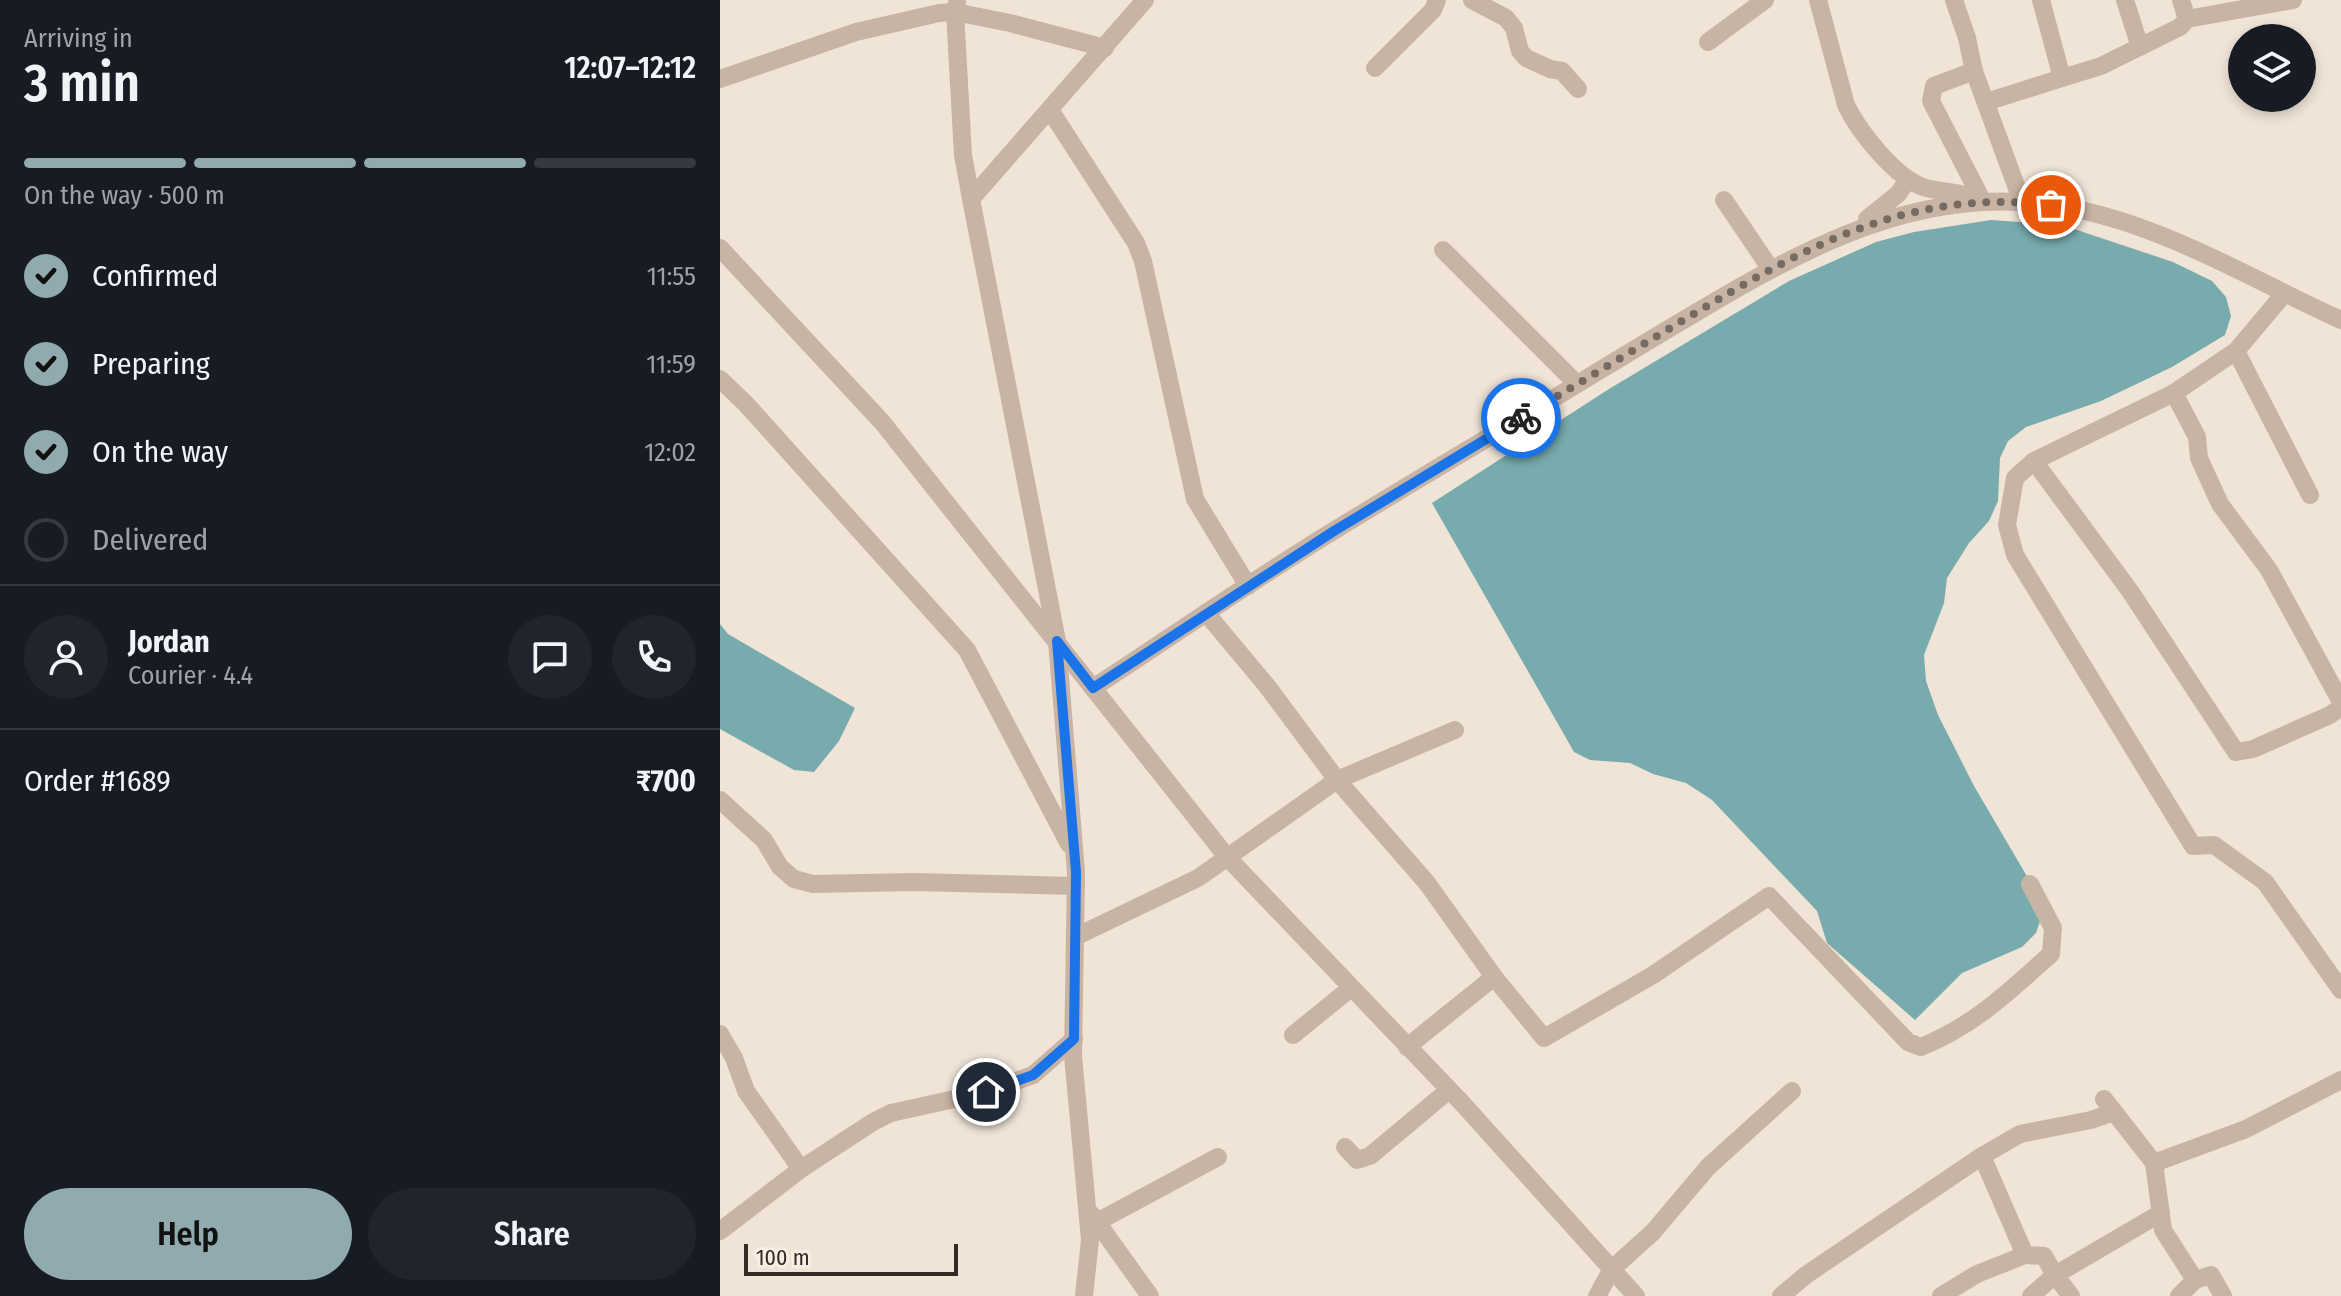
<!DOCTYPE html>
<html lang="en">
<head>
<meta charset="utf-8">
<style>
	:root { --surface:#171b24; --page:#20242c; --text:#f1f3f6; --muted:#9ea1a6; --line:#363941; --accent:#91aaad }
	body { margin:0; font-family:"Fira Sans Condensed",sans-serif; background:var(--page); color:var(--text); height:100vh; display:flex; flex-direction:column; font-size:30px; white-space:nowrap }
	* { box-sizing:border-box; margin:0 }
	p { font-size:26px; color:var(--muted) }
	.icon { flex:none; width:44px; height:44px; fill:none; stroke:currentColor; stroke-width:2; stroke-linecap:round; stroke-linejoin:round }
	.map { position:relative; flex:1; overflow:hidden }
	.drawer { display:flex; flex-direction:column; background:var(--surface); width:720px }
	.drawer>* { flex:none }
	.controls { position:absolute; left:1508px; top:24px; display:grid; gap:16px }
	.controls a { display:grid; place-items:center; width:88px; height:88px; border-radius:50%; background:var(--surface); box-shadow:0 4px 12px #0003; font-size:40px }
	.scale { position:absolute; left:24px; bottom:20px; width:214px; box-sizing:border-box; padding-left:8px; border:4px solid #332a25; border-top:0; font-size:22px; line-height:28px; white-space:nowrap; color:#332a25; -webkit-text-stroke:6px #f8eee3; paint-order:stroke }
	.pin { position:absolute; display:grid; place-items:center; width:68px; height:68px; color:#fff; margin:-34px; border:4px solid #fff; border-radius:50%; box-shadow:0 2px 8px #0007 }
	.courier { position:absolute; display:grid; place-items:center; width:80px; height:80px; margin:-40px; border:6px solid #1a73e8; border-radius:50%; background:#fff; color:#222; box-shadow:0 2px 10px #0007 }
	.headline em { font-style:normal; font-weight:600 }
	.headline div { display:flex; flex-direction:column-reverse }
	.headline { display:flex; align-items:center; justify-content:space-between; height:136px; padding:0 24px }
	h1 { font-size:52px; font-weight:600; line-height:60px }
	.bar { display:grid; grid-template-columns:repeat(4,1fr); gap:12px 8px; align-content:center; height:96px; padding:0 24px }
	.bar i { height:10px; border-radius:6px; background:var(--line) }
	.bar .selected { background:var(--accent) }
	.bar p { grid-column:span 4 }
	.line { display:flex; align-items:center; gap:20px; padding:0 24px; border-top:2px solid var(--line) }
	.line div { flex:1 }
	.round { display:grid; place-items:center; flex:none; width:84px; height:84px; border-radius:42px; background:var(--page) }
	ol { padding:0 24px; list-style:none }
	li { display:flex; align-items:center; gap:24px; height:88px }
	li p { margin-inline-start:auto }
	li .icon { padding:8px; border-radius:50%; background:var(--accent); color:#111; stroke-width:4 }
	li:last-child { color:var(--muted) }
	li i { width:44px; height:44px; border:4px solid var(--line); border-radius:50% }
	.primary-button { display:flex; gap:16px; margin-top:auto; padding:16px 24px }
	.primary-button a { flex:1; height:92px; border-radius:48px; background:var(--accent); color:#111; font-size:32px; font-weight:600; line-height:92px; text-align:center }
	.primary-button a+a { background:var(--page); color:var(--text) }
	main { display:flex; flex:1; min-height:0 }
	.map>svg:first-child { display:block }
	.water { fill:#77abad }
	.lines { fill:none; stroke-linecap:round; stroke-linejoin:round }
	.minor { stroke:#c8b4a4; stroke-width:18 }
	.done { stroke:#756b63; stroke-width:8; stroke-dasharray:0 14.4 }
	.route { stroke:#1a73e8; stroke-width:10 }
</style>
</head>
<body>
<main>
<section class="drawer">
<div class="headline"><div><h1>3 min</h1><p>Arriving in</p></div><em>12:07–12:12</em></div>
<div class="bar"><i class="selected"></i><i class="selected"></i><i class="selected"></i><i></i><p>On the way · 500 m</p></div>
<ol>
<li><svg class="icon" aria-label="check" viewBox="0 0 24 24"><path d="M5 12l5 5 9-10"/></svg>Confirmed<p>11:55</p></li>
<li><svg class="icon" aria-label="check" viewBox="0 0 24 24"><path d="M5 12l5 5 9-10"/></svg>Preparing<p>11:59</p></li>
<li><svg class="icon" aria-label="check" viewBox="0 0 24 24"><path d="M5 12l5 5 9-10"/></svg>On the way<p>12:02</p></li>
<li><i></i>Delivered</li>
</ol>
<div class="line" style="height:144px"><a class="round"><svg class="icon" aria-label="person" viewBox="0 0 24 24"><circle cx="12" cy="8" r="4"/><path d="M4 21q1-7 8-7t8 7"/></svg></a><div><b>Jordan</b><p>Courier · 4.4</p></div><a class="round"><svg class="icon" aria-label="chat" viewBox="0 0 24 24"><path d="M4 5h16v11H9l-5 4z"/></svg></a><a class="round"><svg class="icon" aria-label="phone" viewBox="0 0 24 24"><path d="M5 4h4l2 5-3 2q2 4 5 5l2-3 5 2v4C11 20 4 13 5 4z"/></svg></a></div>
<div class="line" style="height:104px"><div>Order #1689</div><b>₹700</b></div>
<div class="primary-button"><a>Help</a><a>Share</a></div>
</section>
<div class="map">
<svg width="1621" height="1296" viewBox="0 0 1621 1296">
	<rect width="100%" height="100%" fill="#f0e4d7"/>
	<g class="water">
		<polygon points="1271,220 1342,225 1453,262 1492,281 1506,297 1511,316 1505,335 1452,367 1381,401 1306,427 1288,441 1280,458 1278,501 1269,521 1249,543 1227,578 1224,603 1204,655 1206,681 1218,715 1254,786 1325,907 1316,933 1302,947 1242,973 1195,1020 1107,943 1097,911 992,800 966,783 933,774 910,763 870,760 854,752 712,503 889,389 1069,281 1156,242 1194,232"/>
		<polygon points="0,624 8,634 135,708 119,741 94,772 74,770 0,729"/>
	</g>
	<g class="lines">
		<g class="minor">
			<polyline points="752,0 786,18 794,28 800,51 806,58 830,69 842,71 858,89"/>
			<path d="M1098 0 1126 105C1139 132 1175 177 1203 187 1222 193 1241 191 1259 200"/>
			<polyline points="1234,0 1247,38 1254,71 1302,202"/>
			<polyline points="1321,0 1342,78 1381,66 1460,27 1467,19 1573,0"/>
			<polyline points="1405,0 1420,47"/>
			<polyline points="1461,0 1467,19"/>
			<polyline points="237,3 235,12 243,155 251,199"/>
			<polyline points="988,42 1045,0"/>
			<polyline points="655,68 713,10 717,0"/>
			<polyline points="1254,71 1214,86 1211,101 1263,202"/>
			<polyline points="0,79 136,32 219,13 235,12 290,23 385,48"/>
			<polyline points="1266,102 1342,78"/>
			<polyline points="330,110 416,243 423,261 475,499 528,586"/>
			<polyline points="1004,200 1050,268"/>
			<polyline points="1147,219 1178,194 1188,180"/>
			<polyline points="0,248 162,422 507,857 742,1103 916,1296"/>
			<polyline points="723,250 857,384"/>
			<polyline points="1516,351 1590,495"/>
			<polyline points="0,379 26,404 247,650 349,844"/>
			<polyline points="1454,393 1516,351 1564,294"/>
			<polyline points="1314,461 1410,591 1516,752 1533,749 1610,715 1621,707"/>
			<path d="M486 613 547 686 617 780 707 883 774 977 824 1038 933 975 1049 896 1188 1042 1201 1047C1255 1025 1288 992 1331 954L1333 928 1310 884"/>
			<path d="M373 688C454 635 533 580 615 530 683 488 752 447 821 406 871 376 921 345 972 315 1073 255 1177 196 1299 202 1416 207 1517 273 1621 320"/>
			<polyline points="1621,702 1549,570 1500,504 1479,458 1477,437 1454,393 1314,461 1295,478 1287,525 1295,555 1473,846 1494,845 1545,882 1621,990"/>
			<polyline points="0,800 44,840 60,867 74,879 93,884 194,882 356,886"/>
			<polyline points="355,937 478,878 617,780 735,730"/>
			<polyline points="0,1034 14,1058 26,1091 81,1169"/>
			<polyline points="573,1035 631,988"/>
			<polyline points="687,1047 774,977"/>
			<polyline points="1384,1099 1434,1163 1443,1230 1475,1280"/>
			<polyline points="625,1147 637,1160 650,1156 729,1090"/>
			<polyline points="1262,1156 1305,1255 1324,1256 1335,1275 1441,1213"/>
			<polyline points="1434,1163 1526,1129 1621,1080"/>
			<polyline points="372,1215 430,1296"/>
			<polyline points="377,1222 498,1157"/>
			<polyline points="0,1231 81,1169 153,1122 171,1113 266,1092 313,1075 354,1039"/>
			<polyline points="364,1296 370,1240 353,1056 356,872 337,641 251,199 425,0"/>
			<polyline points="877,1296 892,1269 933,1232 988,1167 1072,1091"/>
			<polyline points="1061,1296 1086,1275 1262,1156 1300,1134 1371,1120 1394,1112"/>
			<polyline points="1221,1296 1257,1274 1305,1255"/>
			<polyline points="1311,1296 1335,1275 1351,1296"/>
			<polyline points="1459,1296 1475,1280 1491,1275 1503,1296"/>
		</g>
	</g>
	<g class="lines">
		<path class="done" d="M801 418C856 385 912 351 967 318 1085 247 1188 188 1331 205"/>
		<polyline class="route" points="266,1092 313,1075 354,1039 356,872 337,641 373,688 614,531 801,418"/>
	</g>
</svg>
<div class="controls">
<a><svg class="icon" aria-label="layers" viewBox="0 0 24 24"><path d="M12 4l9 5-9 5-9-5zM3 14l9 5 9-5"/></svg></a>
</div>
<div class="scale">100 m</div>
<div class="pin" style="left:1331px;top:205px;background:#ea580c"><svg class="icon" aria-label="bag" viewBox="0 0 24 24"><path d="M5 8h14l-1 12H6zM9 8a3 3 0 0 1 6 0"/></svg></div>
<div class="pin" style="left:266px;top:1092px;background:#1f2937"><svg class="icon" aria-label="home" viewBox="0 0 24 24"><path d="M3 11l9-7 9 7M6 9v11h12V9"/></svg></div>
<div class="courier" style="left:801px;top:418px"><svg class="icon" aria-label="bike" viewBox="0 0 24 24"><circle cx="6" cy="16" r="4"/><circle cx="18" cy="16" r="4"/><path d="M6 16l4-8h5l3 8M10 8l3 8H6M13 5h3"/></svg></div>
</div>
</main>
</body>
</html>
